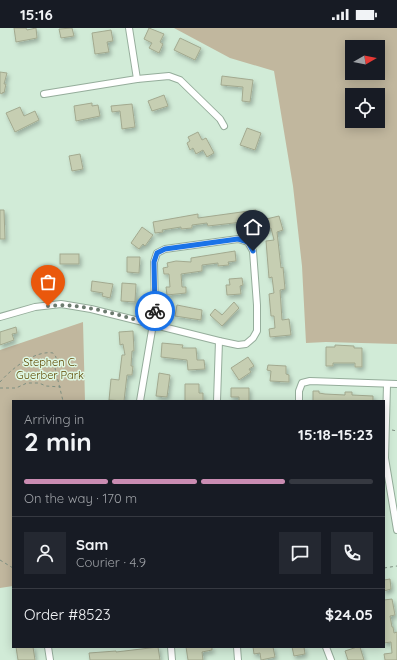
<!DOCTYPE html>
<html lang="en">
<head>
<meta charset="utf-8">
<style>
	:root { --surface:#171b24; --page:#242831; --text:#f1f3f6; --muted:#9ea1a6; --line:#363941; --accent:#ca8cb2 }
	body { margin:0; font-family:Quicksand,sans-serif; background:var(--page); color:var(--text); height:100vh; display:flex; flex-direction:column; font-size:15px; white-space:nowrap }
	* { box-sizing:border-box; margin:0 }
	p { font-size:13px; color:var(--muted) }
	.icon { flex:none; width:22px; height:22px; fill:none; stroke:currentColor; stroke-width:2; stroke-linecap:round; stroke-linejoin:round }
	.map { position:relative; flex:1; overflow:hidden }
	.side { position:absolute; left:12px; top:372px; width:373px; height:248px; display:flex; flex-direction:column; background:var(--surface); border-radius:0px; box-shadow:0 2px 10px #0003 }
	.side>* { flex:none }
	.needle { width:26px; rotate:81deg }
	.controls { position:absolute; left:345px; top:12px; display:grid; gap:8px }
	.controls a { display:grid; place-items:center; width:40px; height:40px; border-radius:0px; background:var(--surface); box-shadow:0 2px 10px #0003; font-size:20px }
	.pin { position:absolute; display:grid; place-items:center; width:34px; height:34px; color:#fff; margin:-41px -17px; border-radius:50% 50% 50% 0; rotate:-45deg; box-shadow:0 0 4px #0007 }
	.pin .icon { rotate:45deg }
	.courier { position:absolute; display:grid; place-items:center; width:40px; height:40px; margin:-20px; border:3px solid #1a73e8; border-radius:50%; background:#fff; color:#222; box-shadow:0 1px 5px #0007 }
	.summary em { font-style:normal; font-weight:800 }
	.summary div { display:flex; flex-direction:column-reverse }
	.summary { display:flex; align-items:center; justify-content:space-between; height:68px; padding:0 12px }
	h1 { font-size:26px; font-weight:800; line-height:30px }
	.bar { display:grid; grid-template-columns:repeat(4,1fr); gap:6px 4px; align-content:center; height:48px; padding:0 12px }
	.bar i { height:5px; border-radius:3px; background:var(--line) }
	.bar .selected { background:var(--accent) }
	.bar p { grid-column:span 4 }
	.line { display:flex; align-items:center; gap:10px; padding:0 12px; border-top:1px solid var(--line) }
	.line div { flex:1 }
	.round { display:grid; place-items:center; flex:none; width:42px; height:42px; border-radius:0px; background:var(--page) }
	.status { display:flex; justify-content:space-between; align-items:center; height:28px; padding:0 20px; background:var(--surface); direction:ltr }
	.status svg { height:11px; fill:currentColor }
	.map>svg:first-child { display:block }
	.green { fill:#c1b79e; fill-rule:evenodd }
	.building { fill:#c6ceb2; stroke:#a2a98f; filter:url(#shadow) }
	.lines { fill:none; stroke-linecap:round; stroke-linejoin:round }
	.minor-casing { stroke:#95ad9b; stroke-width:8 }
	.path { stroke:#7e8f81; stroke-width:1; stroke-dasharray:3 3; stroke-linecap:butt }
	.minor { stroke:#fff; stroke-width:6 }
	.done { stroke:#6c7b6f; stroke-width:4; stroke-dasharray:0 7.2 }
	.route { stroke:#1a73e8; stroke-width:5 }
	.labels { text-anchor:middle; stroke-width:3; stroke-linejoin:round; paint-order:stroke }
	.park-label { font-size:11px; fill:#5e4802; stroke:#def8e4 }
</style>
</head>
<body>
<div class="status"><b>15:16</b><svg viewBox="0 0 49 12"><path d="M0 12V9h3v3zM5 12V6h3v6zM10 12V3h3v9zM15 12V0h3v12zM26 1h20v11H26zM47 4h2v5h-2z"/></svg></div>
<div class="map">
<svg width="397" height="632" viewBox="0 0 397 632">
	<defs>
		<filter id="shadow"><feDropShadow dx="2" dy="3" stdDeviation="2" flood-color="#0004"/></filter>
	</defs>
	<rect width="100%" height="100%" fill="#d1ebd7"/>
	<g class="green">
		<path d="M174 0H397V316L326 314 306 315 302 238 293 158 274 43 230 30ZM352 19H378V45H352ZM352 67H378V93H352Z"/>
		<polygon points="83,294 85,373 13,373 13,558 0,560 0,322"/>
	</g>
	<g class="building">
		<polygon points="14,0 26,0 27,2 36,0 37,10 16,14"/>
		<polygon points="72,0 74,8 61,10 59,1"/>
		<polygon points="149,0 164,6 160,14 163,16 159,25 149,20 152,15 144,11"/>
		<polygon points="111,2 113,13 107,14 109,24 95,26 92,5"/>
		<polygon points="180,10 201,20 195,32 174,22"/>
		<polygon points="0,44 7,45 4,56 6,56 4,65 3,64 2,66 0,65"/>
		<polygon points="222,48 253,52 250,74 242,73 243,59 221,57"/>
		<polygon points="164,67 168,78 152,83 148,73"/>
		<polygon points="92,75 92,78 98,77 100,88 76,93 74,78"/>
		<polygon points="132,76 135,99 122,101 120,83 112,84 111,78"/>
		<polygon points="20,79 24,88 35,83 39,92 15,104 6,85"/>
		<polygon points="247,100 261,105 255,122 240,117"/>
		<polygon points="198,104 202,112 206,110 214,125 207,129 203,122 196,126 193,120 190,122 187,115 190,113 188,109"/>
		<polygon points="80,126 83,141 72,143 69,128"/>
		<polygon points="0,182 4,182 5,211 0,211"/>
		<polygon points="256,182 257,188 251,189 251,193 208,198 207,195 192,197 192,200 181,201 181,199 162,202 163,204 155,205 153,194 198,186 198,190"/>
		<polygon points="279,188 283,202 277,204 281,240 283,239 285,261 280,262 282,292 289,291 291,307 270,309 269,301 275,300 274,288 271,288 269,266 274,265 272,249 269,250 266,213 274,212 271,200 264,202 262,192"/>
		<polygon points="142,199 153,207 145,218 143,216 139,221 131,215"/>
		<polygon points="235,223 236,233 228,234 229,237 218,238 218,235 202,237 202,243 181,246 182,259 186,259 186,265 167,267 166,259 170,259 169,246 164,246 163,240 168,239 167,235 176,233 191,234 191,230"/>
		<rect x="60" y="226" width="19" height="10"/>
		<polygon points="127,229 140,229 139,245 127,244"/>
		<polygon points="242,250 243,257 240,258 241,266 227,267 226,257 230,257 229,251"/>
		<polygon points="92,253 113,256 110,270 102,268 103,265 91,263"/>
		<polygon points="122,255 136,256 135,274 121,273"/>
		<polygon points="234,274 239,280 222,298 210,287 215,281 222,287"/>
		<polygon points="177,277 202,282 201,292 175,288"/>
		<polygon points="16,299 17,305 12,306 14,312 0,317 0,304"/>
		<polygon points="133,303 134,323 132,323 131,338 133,338 132,347 127,347 124,373 109,372 111,351 119,352 122,327 125,327 123,316 120,317 119,304"/>
		<polygon points="162,315 183,317 182,320 196,320 197,332 204,332 205,341 188,342 187,332 161,329"/>
		<polygon points="335,317 354,318 354,320 362,320 362,339 355,339 355,335 333,335 333,338 326,338 326,319 335,319"/>
		<polygon points="248,329 254,338 249,341 251,344 239,352 231,340"/>
		<polygon points="268,337 286,338 286,346 289,347 289,354 270,353 271,343 267,342"/>
		<polygon points="159,345 170,347 167,369 156,368"/>
		<polygon points="185,356 199,356 199,365 203,365 203,373 185,373"/>
		<polygon points="231,360 249,360 249,373 239,373 239,369 231,369"/>
		<polygon points="313,363 319,363 319,365 325,366 345,367 345,364 352,364 352,367 373,368 373,373 313,373"/>
		<polygon points="390,551 391,561 384,563 384,552"/>
		<polygon points="392,571 395,587 390,588 392,599 393,599 394,605 397,604 397,632 385,632 384,626 392,625 391,614 384,615 384,572"/>
		<polygon points="16,619 33,619 35,632 18,632"/>
		<polygon points="158,619 160,632 90,632 89,625 116,623 116,624"/>
		<polygon points="186,619 212,619 212,622 202,624 203,632 188,632"/>
		<polygon points="253,619 273,619 275,629 261,632 260,625 254,626"/>
		<polygon points="292,619 304,619 305,626 294,628"/>
		<polygon points="357,619 360,619 364,632 348,632 345,623"/>
	</g>
	<g class="lines">
		<g class="minor-casing">
			<g id="minor">
				<polyline points="129,0 137,51"/>
				<polyline points="44,66 137,51 169,48 180,52 220,91 224,98"/>
				<polyline points="0,289 35,279 61,276 91,281 219,313 238,317 246,316 253,310 257,303 257,277 253,223 248,214 238,211 165,221 157,225 154,234 155,285 153,296 140,373"/>
				<polyline points="387,357 385,430 397,502"/>
				<polyline points="217,373 219,313"/>
				<polyline points="299,373 299,363 302,355 310,353 397,356"/>
				<polyline points="48,619 50,632"/>
				<polyline points="171,619 172,632"/>
				<polyline points="237,619 238,632"/>
				<polyline points="326,619 331,632"/>
			</g>
		</g>
		<g class="path">
			<path d="M0 354C11 341 35 322 53 325L56 329 55 340 63 373"/>
			<polyline points="0,360 16,360 27,355 39,355 46,358 61,359"/>
			<polyline points="392,402 397,403"/>
			<polyline points="0,532 13,540"/>
			<polyline points="384,540 397,538"/>
		</g>
		<use href="#minor" class="minor"/>
	</g>
	<g class="lines">
		<path class="done" d="M48 278C83 274 119 288 153 296L155 283"/>
		<polyline class="route" points="155,283 154,234 157,225 165,221 238,211 248,214 253,223"/>
	</g>
	<g class="labels">
		<g class="park-label">
			<text x="50" y="338">Stephen C.<tspan x="50" dy="13">Guerber Park</tspan></text>
		</g>
	</g>
</svg>
<div class="controls">
<a><svg class="needle" viewBox="-14 -14 28 28"><path d="M0-13l5 13h-10z" fill="#e53935"/><path d="M0 13l5-13h-10z" fill="#9ea1a6"/></svg></a>
<a><svg class="icon" aria-label="locate" viewBox="0 0 24 24"><circle cx="12" cy="12" r="6"/><path d="M12 2v4M12 18v4M2 12h4M18 12h4"/></svg></a>
</div>
<div class="pin" style="left:48px;top:278px;background:#ea580c"><svg class="icon" aria-label="bag" viewBox="0 0 24 24"><path d="M5 8h14l-1 12H6zM9 8a3 3 0 0 1 6 0"/></svg></div>
<div class="pin" style="left:253px;top:223px;background:#1f2937"><svg class="icon" aria-label="home" viewBox="0 0 24 24"><path d="M3 11l9-7 9 7M6 9v11h12V9"/></svg></div>
<div class="courier" style="left:155px;top:283px"><svg class="icon" aria-label="bike" viewBox="0 0 24 24"><circle cx="6" cy="16" r="4"/><circle cx="18" cy="16" r="4"/><path d="M6 16l4-8h5l3 8M10 8l3 8H6M13 5h3"/></svg></div>
<section class="side">
<div class="summary"><div><h1>2 min</h1><p>Arriving in</p></div><em>15:18–15:23</em></div>
<div class="bar"><i class="selected"></i><i class="selected"></i><i class="selected"></i><i></i><p>On the way · 170 m</p></div>
<div class="line" style="height:72px"><a class="round"><svg class="icon" aria-label="person" viewBox="0 0 24 24"><circle cx="12" cy="8" r="4"/><path d="M4 21q1-7 8-7t8 7"/></svg></a><div><b>Sam</b><p>Courier · 4.9</p></div><a class="round"><svg class="icon" aria-label="chat" viewBox="0 0 24 24"><path d="M4 5h16v11H9l-5 4z"/></svg></a><a class="round"><svg class="icon" aria-label="phone" viewBox="0 0 24 24"><path d="M5 4h4l2 5-3 2q2 4 5 5l2-3 5 2v4C11 20 4 13 5 4z"/></svg></a></div>
<div class="line" style="height:52px"><div>Order #8523</div><b>$24.05</b></div>
</section>
</div>
</body>
</html>
